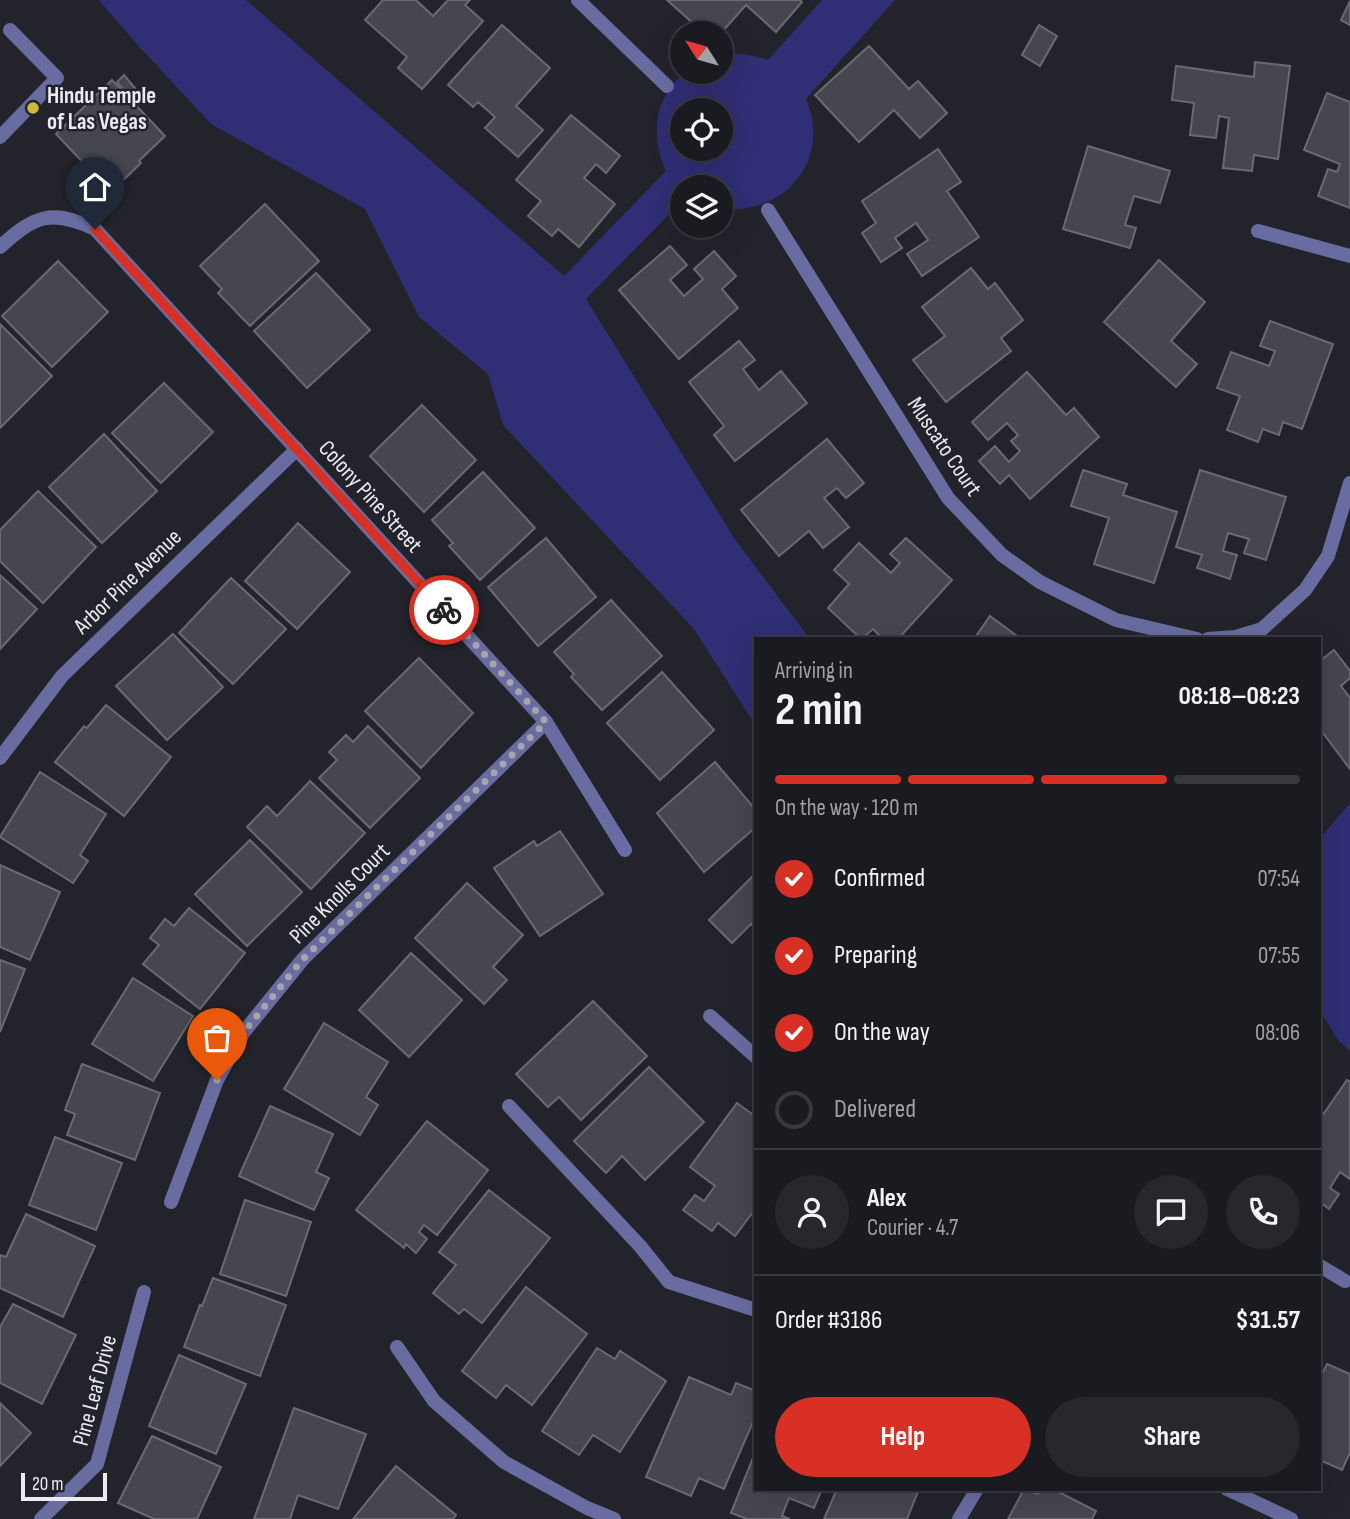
<!DOCTYPE html>
<html lang="en">
<head>
<meta charset="utf-8">
<style>
	:root { --surface:#1a1b20; --page:#27282d; --text:#f1f3f6; --muted:#9fa1a5; --line:#38393e; --accent:#d93025 }
	body { margin:0; font-family:"Sofia Sans Condensed",sans-serif; background:var(--page); color:var(--text); height:100vh; display:flex; flex-direction:column; font-size:26px; white-space:nowrap }
	* { box-sizing:border-box; margin:0 }
	p { font-size:23px; color:var(--muted) }
	.icon { flex:none; width:38px; height:38px; fill:none; stroke:currentColor; stroke-width:2; stroke-linecap:round; stroke-linejoin:round }
	.map { position:relative; flex:1; overflow:hidden }
	.panel { position:absolute; left:754px; top:637px; width:567px; height:854px; display:flex; flex-direction:column; background:var(--surface); border-radius:0px; box-shadow:0 7px 28px #0002,0 0 0 2px var(--line) }
	.panel>* { flex:none }
	.needle { width:46px; rotate:307deg }
	.buttons { position:absolute; left:670px; top:21px; display:grid; gap:14px }
	.buttons a { display:grid; place-items:center; width:63px; height:63px; border-radius:50%; background:var(--surface); box-shadow:0 7px 28px #0002,0 0 0 2px var(--line); font-size:35px }
	.scale { position:absolute; left:21px; bottom:18px; width:86px; box-sizing:border-box; padding-left:7px; border:4px solid #ebebf0; border-top:0; font-size:19px; line-height:24px; white-space:nowrap; color:#ebebf0; -webkit-text-stroke:5px #23242b; paint-order:stroke }
	.pin { position:absolute; display:grid; place-items:center; width:60px; height:60px; color:#fff; margin:-72px -30px; border-radius:50% 50% 50% 0; rotate:-45deg; box-shadow:0 0 7px #0007 }
	.pin .icon { rotate:45deg }
	.courier { position:absolute; display:grid; place-items:center; width:70px; height:70px; margin:-35px; border:5px solid #d93025; border-radius:50%; background:#fff; color:#222; box-shadow:0 2px 9px #0007 }
	.head em { font-style:normal; font-weight:700 }
	.head div { display:flex; flex-direction:column-reverse }
	.head { display:flex; align-items:center; justify-content:space-between; height:119px; padding:0 21px }
	h1 { font-size:46px; font-weight:700; line-height:52px }
	.bar { display:grid; grid-template-columns:repeat(4,1fr); gap:10px 7px; align-content:center; height:84px; padding:0 21px }
	.bar i { height:9px; border-radius:5px; background:var(--line) }
	.bar .current { background:var(--accent) }
	.bar p { grid-column:span 4 }
	.line { display:flex; align-items:center; gap:18px; padding:0 21px; border-top:2px solid var(--line) }
	.line div { flex:1 }
	.round { display:grid; place-items:center; flex:none; width:74px; height:74px; border-radius:37px; background:var(--page) }
	ol { padding:0 21px; list-style:none }
	li { display:flex; align-items:center; gap:21px; height:77px }
	li p { margin-inline-start:auto }
	li .icon { padding:7px; border-radius:50%; background:var(--accent); color:#fff; stroke-width:4 }
	li:last-child { color:var(--muted) }
	li i { width:38px; height:38px; border:4px solid var(--line); border-radius:50% }
	.action { display:flex; gap:14px; margin-top:auto; padding:14px 21px }
	.action a { flex:1; height:80px; border-radius:42px; background:var(--accent); color:#fff; font-size:28px; font-weight:700; line-height:80px; text-align:center }
	.action a+a { background:var(--page); color:var(--text) }
	.map>svg:first-child { display:block }
	.green { fill:#302e74; fill-rule:evenodd }
	.building { fill:#46474e; stroke:#696a72; stroke-width:2 }
	.lines { fill:none; stroke-linecap:round; stroke-linejoin:round }
	.lane { stroke:#686ca1; stroke-width:14 }
	.street { stroke:#686ca1; stroke-width:14 }
	.done { stroke:#a5a5ab; stroke-width:7; stroke-dasharray:0 12.6 }
	.route { stroke:#d93025; stroke-width:9 }
	.poi-dot { fill:#ceb938; stroke:#23242b; stroke-width:2.5 }
	.labels { text-anchor:middle; stroke-width:5; stroke-linejoin:round; paint-order:stroke }
	.poi-label { font-size:23px; font-weight:bold; fill:#ebebf0; stroke:#23242b; text-anchor:start }
	.street-label { font-size:23px; fill:#ebebf0; stroke:#23242b }
</style>
</head>
<body>
<div class="map">
<svg width="1350" height="1519" viewBox="0 0 1350 1519">
	<rect width="100%" height="100%" fill="#23242b"/>
	<g class="green">
		<path d="M99 0H246L564 276 666 171C650 135 654 98 685 72H721V55C738 52 752 55 768 60L822 0H895L806 99C832 160 785 215 721 209V187H682V201L586 299 736 541 810 639H756V726L694 629 503 425 488 374 419 317 365 209 211 124 134 41ZM682 110H721V149H682Z"/>
		<polygon points="1350,803 1350,1051 1338,1040 1320,1011 1320,838"/>
	</g>
	<g class="building">
		<polygon points="383,0 416,0 433,16 448,0 470,0 465,5 483,21 422,89 398,68 407,57 365,20"/>
		<polygon points="667,0 800,0 802,2 776,32 746,5 721,33 704,33"/>
		<polygon points="1350,1 1350,25 1341,20"/>
		<polygon points="502,25 550,68 516,106 543,130 518,157 485,128 495,117 478,102 473,107 448,85"/>
		<polygon points="1039,25 1057,36 1040,66 1022,55"/>
		<polygon points="869,46 909,89 918,81 947,113 920,138 894,110 859,142 815,95"/>
		<polygon points="1255,62 1290,66 1278,159 1254,155 1252,171 1223,168 1229,118 1219,116 1216,138 1190,135 1194,103 1172,100 1176,66 1254,77"/>
		<polygon points="124,75 135,88 127,94 117,82"/>
		<polygon points="112,80 165,136 139,161 141,163 111,192 56,134"/>
		<polygon points="1327,93 1350,102 1350,208 1318,196 1328,169 1337,172 1340,164 1304,150"/>
		<polygon points="571,115 620,156 606,173 596,164 584,178 615,204 579,247 558,229 552,236 528,216 541,201 516,180"/>
		<polygon points="1088,146 1170,171 1160,203 1134,196 1125,225 1136,228 1130,248 1063,229"/>
		<polygon points="938,149 961,182 947,191 979,237 922,276 907,254 928,240 916,223 895,238 902,248 881,262 862,233 876,223 862,201"/>
		<polygon points="265,204 319,261 250,326 218,293 222,289 200,266"/>
		<polygon points="670,246 687,265 670,280 684,296 703,279 694,269 714,251 736,276 722,289 738,308 679,359 619,290"/>
		<polygon points="1159,260 1205,302 1171,341 1197,364 1176,387 1104,322"/>
		<polygon points="58,261 108,312 52,367 2,316"/>
		<polygon points="971,268 988,289 995,283 1023,320 1001,338 1011,351 946,402 913,360 945,336 922,307"/>
		<polygon points="316,273 370,330 307,388 254,331"/>
		<polygon points="1270,321 1333,344 1302,429 1283,422 1279,435 1263,429 1258,442 1227,430 1240,396 1217,388 1231,352 1269,366 1275,351 1260,346"/>
		<polygon points="0,324 52,376 0,428"/>
		<polygon points="739,341 755,360 743,369 759,390 781,371 807,403 735,461 714,435 724,426 689,382"/>
		<polygon points="1027,372 1066,415 1074,408 1099,437 1030,499 1009,475 1000,484 979,461 995,446 1009,462 1020,451 1011,441 1018,435 1007,423 988,440 972,422"/>
		<polygon points="164,383 213,432 161,483 112,433"/>
		<polygon points="422,405 476,460 424,512 370,456"/>
		<polygon points="104,434 157,491 102,543 49,487"/>
		<polygon points="827,439 864,483 846,498 837,488 824,498 849,527 823,548 809,531 779,556 741,510"/>
		<polygon points="1083,470 1127,484 1123,495 1177,512 1154,583 1094,564 1109,518 1071,506"/>
		<polygon points="1200,470 1286,497 1266,560 1244,553 1249,539 1228,533 1223,551 1237,555 1230,579 1197,568 1202,555 1176,547"/>
		<polygon points="483,472 535,528 480,580 449,546 453,543 432,520"/>
		<polygon points="38,491 96,547 43,603 0,561 0,530"/>
		<polygon points="298,523 350,572 297,629 245,581"/>
		<polygon points="546,538 596,597 538,646 488,587"/>
		<polygon points="906,538 952,580 898,639 883,639 873,629 861,639 828,608 849,584 834,570 859,543 891,573 900,563 890,554"/>
		<polygon points="0,575 37,609 0,649"/>
		<polygon points="231,578 286,629 233,684 179,633"/>
		<polygon points="611,600 662,656 602,710 571,677 574,674 554,652"/>
		<polygon points="990,616 1021,639 974,639"/>
		<polygon points="173,634 223,687 167,740 116,686"/>
		<polygon points="1334,650 1350,671 1350,678 1341,686 1350,698 1350,769 1320,729 1320,661"/>
		<polygon points="419,658 473,713 421,768 365,711"/>
		<polygon points="662,672 714,730 660,780 607,723"/>
		<polygon points="106,705 171,757 124,816 55,762 84,726 87,728"/>
		<polygon points="368,726 420,778 370,828 319,778 337,760 329,752 346,735 353,742"/>
		<polygon points="715,762 756,810 756,827 704,872 657,813"/>
		<polygon points="40,772 106,814 80,855 88,861 73,883 0,837"/>
		<polygon points="310,781 365,833 311,889 247,827 267,806 277,816"/>
		<polygon points="560,831 603,894 540,936 494,868 534,841 537,846"/>
		<polygon points="250,840 302,892 247,946 195,894"/>
		<polygon points="0,865 60,892 30,960 0,947"/>
		<polygon points="756,873 756,929 751,924 732,943 709,920"/>
		<polygon points="467,883 523,935 493,967 507,980 484,1004 415,938"/>
		<polygon points="189,908 245,953 200,1009 143,964 159,945 150,938 165,919 174,926"/>
		<polygon points="411,953 462,1000 409,1057 359,1010"/>
		<polygon points="0,960 25,969 0,1032"/>
		<polygon points="133,978 193,1016 153,1081 92,1044"/>
		<polygon points="593,1001 647,1056 581,1120 559,1097 548,1107 516,1074"/>
		<polygon points="324,1023 388,1062 366,1097 378,1105 360,1135 284,1089"/>
		<polygon points="82,1064 160,1093 135,1160 67,1135 75,1114 65,1110"/>
		<polygon points="649,1067 704,1122 645,1180 622,1156 606,1173 574,1141"/>
		<polygon points="1347,1080 1350,1082 1350,1179 1340,1172 1330,1188 1339,1194 1329,1209 1320,1202 1320,1119"/>
		<polygon points="737,1103 756,1117 756,1208 735,1236 718,1223 712,1231 683,1210 695,1195 704,1201 715,1186 690,1167"/>
		<polygon points="270,1106 333,1134 316,1172 329,1178 314,1210 239,1176"/>
		<polygon points="427,1121 488,1170 437,1235 424,1225 419,1232 427,1239 416,1253 406,1244 404,1248 356,1210"/>
		<polygon points="55,1137 122,1163 96,1230 29,1205"/>
		<polygon points="489,1190 550,1238 482,1323 464,1309 459,1314 433,1293 456,1265 439,1252"/>
		<polygon points="245,1200 311,1222 286,1296 220,1274"/>
		<polygon points="26,1214 95,1246 63,1317 0,1288 0,1255 6,1257"/>
		<polygon points="213,1278 286,1305 260,1376 184,1347 200,1305 202,1306"/>
		<polygon points="526,1287 587,1334 532,1405 506,1385 496,1398 462,1371"/>
		<polygon points="13,1304 76,1335 42,1404 0,1383 0,1327"/>
		<polygon points="597,1348 615,1359 620,1351 666,1381 620,1452 593,1435 579,1455 542,1431"/>
		<polygon points="179,1355 246,1384 216,1454 149,1426"/>
		<polygon points="1327,1364 1350,1374 1350,1453 1342,1470 1320,1460 1320,1370 1323,1372"/>
		<polygon points="689,1377 731,1395 736,1383 756,1391 756,1415 724,1489 699,1478 691,1496 646,1477"/>
		<polygon points="0,1403 31,1433 0,1466"/>
		<polygon points="294,1408 366,1434 338,1509 298,1495 290,1519 254,1519"/>
		<polygon points="152,1436 221,1467 197,1519 154,1519 118,1503"/>
		<polygon points="756,1450 756,1489 822,1489 814,1508 789,1498 782,1516 790,1519 747,1519 731,1513"/>
		<polygon points="396,1466 456,1515 453,1519 353,1519"/>
		<polygon points="837,1489 919,1489 907,1519 824,1519"/>
		<polygon points="1024,1489 1038,1494 1041,1489 1053,1489 1096,1511 1092,1519 1008,1519"/>
	</g>
	<g class="lines">
		<g class="lane">
			<polyline points="0,137 57,78 10,30"/>
			<polyline points="509,1106 640,1246 669,1282"/>
		</g>
		<g class="street">
			<polyline points="578,0 667,86"/>
			<polyline points="768,210 948,498 1002,555 1040,582 1116,620 1197,639"/>
			<polyline points="1258,231 1350,256"/>
			<path d="M0 247C34 216 51 208 95 229L546 722 625 850"/>
			<polyline points="1208,639 1236,637 1262,629 1305,590 1328,556 1350,483"/>
			<polyline points="0,758 62,676 297,449"/>
			<polyline points="710,1016 756,1057"/>
			<polyline points="171,1202 217,1080 243,1033 303,959 546,722"/>
			<polyline points="1320,1266 1345,1281"/>
			<polyline points="669,1282 756,1310"/>
			<polyline points="397,1347 434,1401 504,1462 587,1508 614,1519"/>
			<polyline points="1227,1489 1291,1519"/>
			<polyline points="41,1519 97,1464 144,1292"/>
			<polyline points="959,1519 977,1489"/>
		</g>
	</g>
	<g class="lines">
		<polyline class="done" points="217,1080 243,1033 303,959 546,722 444,610"/>
		<polyline class="route" points="95,229 444,610"/>
	</g>
	<circle class="poi-dot" cx="33" cy="108" r="7"/>
	<g class="labels">
		<g class="poi-label">
			<text x="47" y="103">Hindu Temple<tspan x="47" dy="26">of Las Vegas</tspan></text>
		</g>
		<g class="street-label">
			<text transform="translate(945 446) rotate(56)" y="8">Muscato Court</text>
			<text transform="translate(371 496) rotate(48)" y="8">Colony Pine Street</text>
			<text transform="translate(127 581) rotate(-44)" y="8">Arbor Pine Avenue</text>
			<text transform="translate(339 893) rotate(-45)" y="8">Pine Knolls Court</text>
			<text transform="translate(94 1390) rotate(-75)" y="8">Pine Leaf Drive</text>
		</g>
	</g>
</svg>
<div class="buttons">
<a><svg class="needle" viewBox="-14 -14 28 28"><path d="M0-13l5 13h-10z" fill="#e53935"/><path d="M0 13l5-13h-10z" fill="#9fa1a5"/></svg></a>
<a><svg class="icon" aria-label="locate" viewBox="0 0 24 24"><circle cx="12" cy="12" r="6"/><path d="M12 2v4M12 18v4M2 12h4M18 12h4"/></svg></a>
<a><svg class="icon" aria-label="layers" viewBox="0 0 24 24"><path d="M12 4l9 5-9 5-9-5zM3 14l9 5 9-5"/></svg></a>
</div>
<div class="scale">20 m</div>
<div class="pin" style="left:217px;top:1080px;background:#ea580c"><svg class="icon" aria-label="bag" viewBox="0 0 24 24"><path d="M5 8h14l-1 12H6zM9 8a3 3 0 0 1 6 0"/></svg></div>
<div class="pin" style="left:95px;top:229px;background:#1f2937"><svg class="icon" aria-label="home" viewBox="0 0 24 24"><path d="M3 11l9-7 9 7M6 9v11h12V9"/></svg></div>
<div class="courier" style="left:444px;top:610px"><svg class="icon" aria-label="bike" viewBox="0 0 24 24"><circle cx="6" cy="16" r="4"/><circle cx="18" cy="16" r="4"/><path d="M6 16l4-8h5l3 8M10 8l3 8H6M13 5h3"/></svg></div>
<section class="panel">
<div class="head"><div><h1>2 min</h1><p>Arriving in</p></div><em>08:18–08:23</em></div>
<div class="bar"><i class="current"></i><i class="current"></i><i class="current"></i><i></i><p>On the way · 120 m</p></div>
<ol>
<li><svg class="icon" aria-label="check" viewBox="0 0 24 24"><path d="M5 12l5 5 9-10"/></svg>Confirmed<p>07:54</p></li>
<li><svg class="icon" aria-label="check" viewBox="0 0 24 24"><path d="M5 12l5 5 9-10"/></svg>Preparing<p>07:55</p></li>
<li><svg class="icon" aria-label="check" viewBox="0 0 24 24"><path d="M5 12l5 5 9-10"/></svg>On the way<p>08:06</p></li>
<li><i></i>Delivered</li>
</ol>
<div class="line" style="height:126px"><a class="round"><svg class="icon" aria-label="person" viewBox="0 0 24 24"><circle cx="12" cy="8" r="4"/><path d="M4 21q1-7 8-7t8 7"/></svg></a><div><b>Alex</b><p>Courier · 4.7</p></div><a class="round"><svg class="icon" aria-label="chat" viewBox="0 0 24 24"><path d="M4 5h16v11H9l-5 4z"/></svg></a><a class="round"><svg class="icon" aria-label="phone" viewBox="0 0 24 24"><path d="M5 4h4l2 5-3 2q2 4 5 5l2-3 5 2v4C11 20 4 13 5 4z"/></svg></a></div>
<div class="line" style="height:91px"><div>Order #3186</div><b>$31.57</b></div>
<div class="action"><a>Help</a><a>Share</a></div>
</section>
</div>
</body>
</html>
